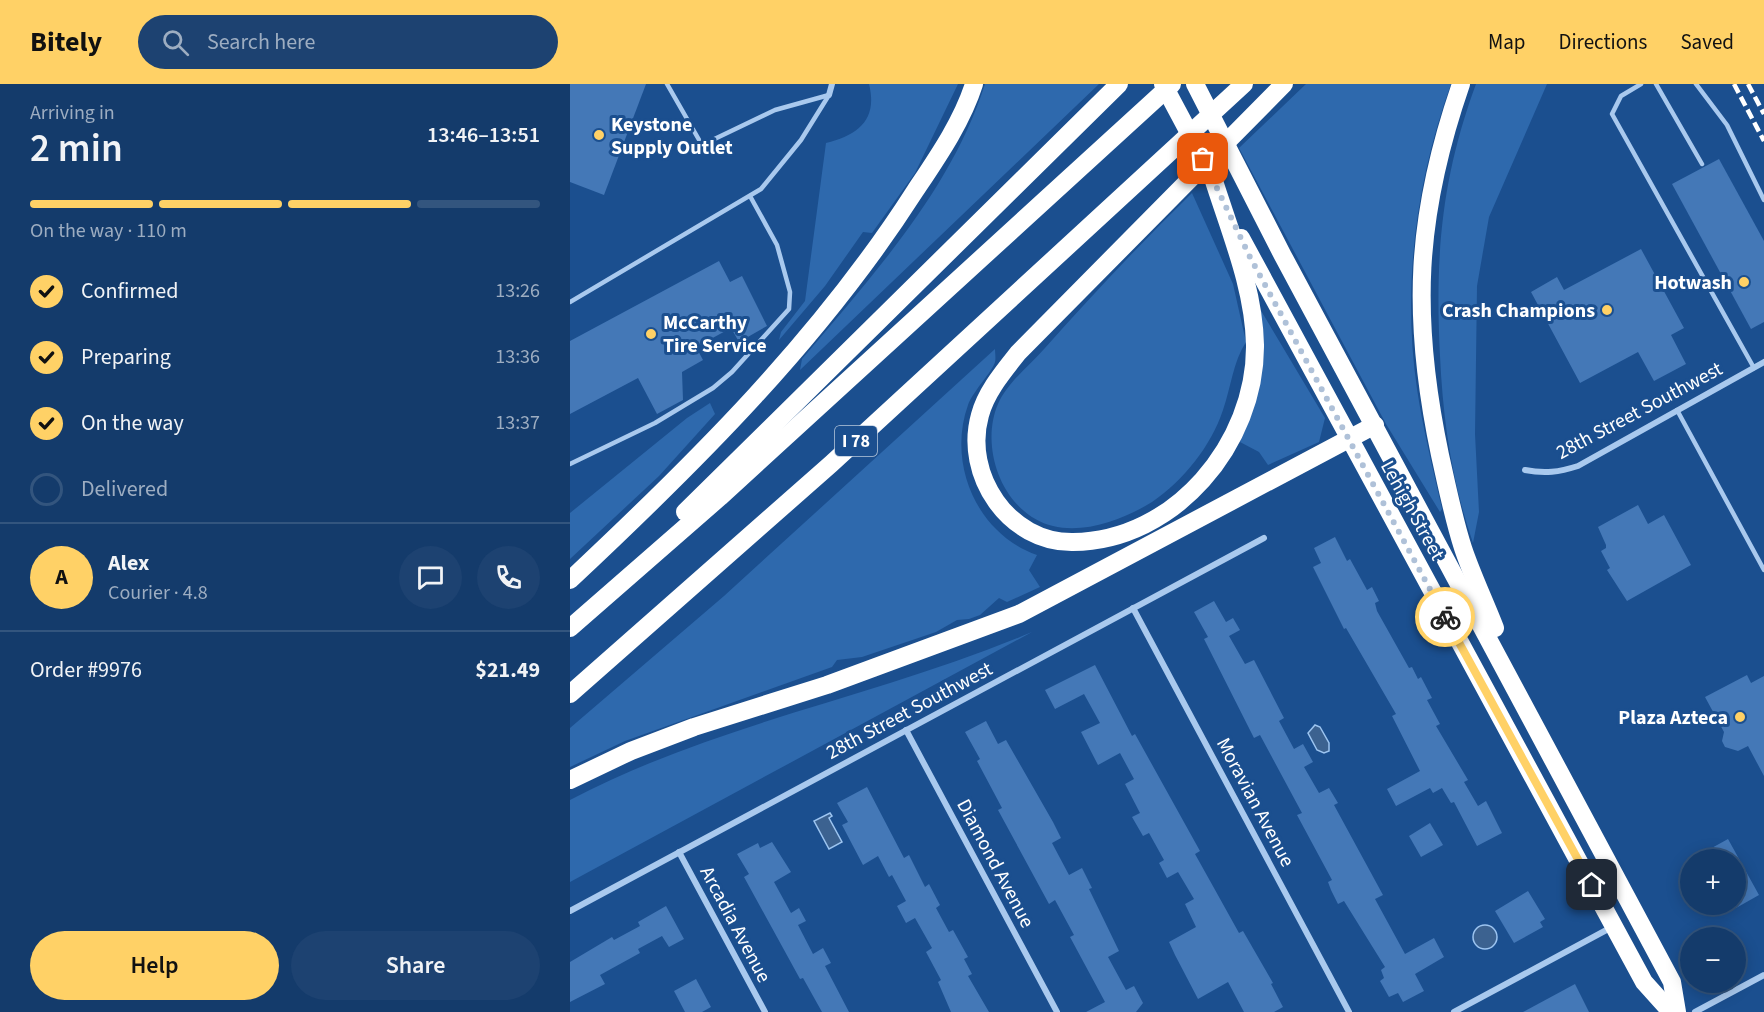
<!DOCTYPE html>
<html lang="en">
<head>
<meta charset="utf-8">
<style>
	:root { --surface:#143b6b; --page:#1d4271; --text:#f1f3f6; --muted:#9dadc1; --line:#33557e; --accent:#ffd166 }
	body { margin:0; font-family:"Source Sans 3",sans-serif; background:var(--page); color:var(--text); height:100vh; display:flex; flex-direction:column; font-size:22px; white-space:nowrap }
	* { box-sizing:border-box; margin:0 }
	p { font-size:20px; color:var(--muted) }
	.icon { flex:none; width:33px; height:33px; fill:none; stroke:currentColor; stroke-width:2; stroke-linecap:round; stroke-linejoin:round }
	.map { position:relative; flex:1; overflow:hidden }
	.sheet { display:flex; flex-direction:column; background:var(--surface); width:570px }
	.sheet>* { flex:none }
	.buttons { position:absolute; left:1110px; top:765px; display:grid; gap:12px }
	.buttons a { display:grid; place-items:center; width:66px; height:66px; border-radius:50%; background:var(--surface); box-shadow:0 3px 15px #0003,0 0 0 2px var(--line); font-size:30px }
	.pin { position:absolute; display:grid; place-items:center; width:51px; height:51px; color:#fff; margin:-26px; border-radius:12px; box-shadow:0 3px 9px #0006 }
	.courier { position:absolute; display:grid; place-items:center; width:60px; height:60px; margin:-30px; border:4px solid #ffd166; border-radius:50%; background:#fff; color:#222; box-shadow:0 2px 8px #0007 }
	.summary em { font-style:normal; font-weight:600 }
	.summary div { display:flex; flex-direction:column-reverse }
	.summary { display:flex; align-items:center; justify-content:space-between; height:102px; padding:0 30px }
	h1 { font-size:39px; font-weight:600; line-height:45px }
	.bar { display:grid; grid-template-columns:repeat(4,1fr); gap:9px 6px; align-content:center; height:72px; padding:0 30px }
	.bar i { height:8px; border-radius:4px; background:var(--line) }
	.bar .selected { background:var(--accent) }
	.bar p { grid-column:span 4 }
	.line { display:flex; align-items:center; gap:15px; padding:0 30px; border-top:2px solid var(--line) }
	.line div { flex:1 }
	.round { display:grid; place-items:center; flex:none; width:63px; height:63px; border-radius:32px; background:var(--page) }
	ol { padding:0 30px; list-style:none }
	li { display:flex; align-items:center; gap:18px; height:66px }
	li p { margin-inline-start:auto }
	li .icon { padding:6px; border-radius:50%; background:var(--accent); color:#111; stroke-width:4 }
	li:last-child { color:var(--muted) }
	li i { width:33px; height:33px; border:3px solid var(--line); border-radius:50% }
	.button { display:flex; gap:12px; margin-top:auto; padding:12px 30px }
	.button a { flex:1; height:69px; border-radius:36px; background:var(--accent); color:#111; font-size:24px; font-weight:600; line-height:69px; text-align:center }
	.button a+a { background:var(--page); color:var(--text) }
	header { display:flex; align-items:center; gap:36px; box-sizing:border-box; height:84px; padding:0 30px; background:var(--accent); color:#111 }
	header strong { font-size:28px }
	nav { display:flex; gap:33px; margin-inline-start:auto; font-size:21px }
	.search { width:420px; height:54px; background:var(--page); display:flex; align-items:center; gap:15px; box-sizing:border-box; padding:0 21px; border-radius:33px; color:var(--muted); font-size:22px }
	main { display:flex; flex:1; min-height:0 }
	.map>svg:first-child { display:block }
	.green { fill:#2e69ad }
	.water { fill:#3c6290; stroke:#9cc4f0; stroke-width:1.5 }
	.building { fill:#4478b7 }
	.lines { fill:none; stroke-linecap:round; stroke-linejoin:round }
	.lane { stroke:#a9c9ee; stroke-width:4.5 }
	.street { stroke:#a9c9ee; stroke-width:6 }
	.highway { stroke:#fff; stroke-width:18 }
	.rail { stroke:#fff; stroke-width:4.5; stroke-dasharray:10 4.5; stroke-linecap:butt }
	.done { stroke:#afc1d8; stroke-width:6; stroke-dasharray:0 10.8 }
	.route { stroke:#ffd166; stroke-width:8 }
	.poi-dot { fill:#ffd166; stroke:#1b4f8f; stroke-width:2 }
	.labels { text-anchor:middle; stroke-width:6; stroke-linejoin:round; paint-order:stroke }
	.shield { fill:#1b4f8f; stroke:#bbcadd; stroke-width:1.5 }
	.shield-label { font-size:18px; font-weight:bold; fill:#fff }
	.poi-label { font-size:20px; font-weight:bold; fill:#fff; stroke:#1b4f8f; text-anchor:end }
	.street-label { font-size:20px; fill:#fff; stroke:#1b4f8f }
</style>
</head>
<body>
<header>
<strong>Bitely</strong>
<div class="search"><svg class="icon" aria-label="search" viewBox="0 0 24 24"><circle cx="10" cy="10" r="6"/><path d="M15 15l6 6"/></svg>Search here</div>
<nav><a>Map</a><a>Directions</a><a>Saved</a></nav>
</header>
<main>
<section class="sheet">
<div class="summary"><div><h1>2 min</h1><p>Arriving in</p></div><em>13:46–13:51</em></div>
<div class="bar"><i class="selected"></i><i class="selected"></i><i class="selected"></i><i></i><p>On the way · 110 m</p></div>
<ol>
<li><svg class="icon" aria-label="check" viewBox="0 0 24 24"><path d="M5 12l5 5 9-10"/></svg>Confirmed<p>13:26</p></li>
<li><svg class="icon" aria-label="check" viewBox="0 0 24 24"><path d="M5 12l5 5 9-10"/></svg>Preparing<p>13:36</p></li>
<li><svg class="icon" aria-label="check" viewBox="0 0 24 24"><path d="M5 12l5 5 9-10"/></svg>On the way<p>13:37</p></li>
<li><i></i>Delivered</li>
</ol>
<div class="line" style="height:108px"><b class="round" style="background:var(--accent);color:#111">A</b><div><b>Alex</b><p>Courier · 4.8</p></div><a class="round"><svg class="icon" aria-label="chat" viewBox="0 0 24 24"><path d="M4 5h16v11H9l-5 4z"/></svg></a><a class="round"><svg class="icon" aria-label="phone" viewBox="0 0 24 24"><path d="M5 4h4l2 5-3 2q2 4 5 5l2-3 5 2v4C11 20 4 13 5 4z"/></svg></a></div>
<div class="line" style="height:78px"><div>Order #9976</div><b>$21.49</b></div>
<div class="button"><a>Help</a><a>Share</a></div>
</section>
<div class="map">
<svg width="1194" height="928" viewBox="0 0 1194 928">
	<rect width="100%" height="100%" fill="#1b4f8f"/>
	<g class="green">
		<path d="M299 0H388L345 89 302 149 293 148 255 202 209 256 211 248 235 217 256 59C288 51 308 36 299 0Z"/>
		<path d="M415 0H529L230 286 232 275C303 191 381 106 415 0Z"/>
		<path d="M736 0H881C846 97 832 202 847 305 853 345 863 385 872 425L870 428 816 340 669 64Z"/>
		<path d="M906 0H977L919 133 907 202 905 350 909 428 903 459C882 398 873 337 870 272 865 173 871 95 906 0Z"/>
		<path d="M622 109 663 200 676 258C663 278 661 303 653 326 641 362 614 396 582 418 555 435 515 450 483 442 433 430 409 364 428 320 437 299 460 281 475 264 522 211 571 159 622 109Z"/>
		<polygon points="690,225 755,334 749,358 698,381 689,368 670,358 680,334"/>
		<path d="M425 265C425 268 426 275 425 278 423 287 403 307 398 321 377 380 407 450 467 471L459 486 470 503 437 518 429 514 410 531 399 535 387 536 366 548 292 573 267 576 262 583 55 657 0 683V644L154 512Z"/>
		<polygon points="140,319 145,330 89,392 0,475 0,429 117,334"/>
		<path d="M462 548 0 798V716C146 639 311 612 462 548Z"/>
	</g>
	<g class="water">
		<polygon points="745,641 750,643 759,659 759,667 754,669 747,666 738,649"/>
		<polygon points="260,729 262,732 259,734 272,758 259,765 244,737"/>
		<circle cx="915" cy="853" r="12"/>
	</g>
	<g class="building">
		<polygon points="0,0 76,0 34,111 0,98"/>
		<polygon points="1149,75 1194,157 1194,238 1181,245 1102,100"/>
		<polygon points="1071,165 1114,244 1101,251 1116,280 1084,297 1068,268 1010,299 961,208 987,193 994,206"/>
		<polygon points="149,177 160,198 172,192 197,242 169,258 161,244 126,263 133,276 112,288 113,316 87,330 68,294 0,330 0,257"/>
		<polygon points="1068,421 1078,440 1094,431 1121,481 1057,517 1037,486 1040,484 1031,467 1036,464 1036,461 1028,443"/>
		<polygon points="765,453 777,477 780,475 797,506 802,503 809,517 805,519 807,527 839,584 842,583 848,595 851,593 862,614 857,616 870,640 866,642 898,696 894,698 908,722 916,717 932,749 907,762 884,718 881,719 872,704 863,709 860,704 826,722 817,705 850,687 822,632 826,630 776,544 774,545 743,483 751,479 744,464"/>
		<polygon points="644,517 656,538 663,534 670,546 659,552 675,580 684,576 714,634 709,637 724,665 733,660 743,678 734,683 749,709 759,704 768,719 764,721 813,811 805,815 835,870 864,854 874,873 845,890 854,907 833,918 828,909 819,913 810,897 814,894 811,886 815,883 774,817 768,820 761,806 758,798 762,796 727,731 732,729 690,651 684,654 634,555 638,553 624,528"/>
		<polygon points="525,581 562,652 565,650 630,767 625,770 644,804 669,849 673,847 703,899 701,900 713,923 704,928 674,928 658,898 628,915 605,871 599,858 626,843 615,820 624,815 608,788 597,794 589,779 594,776 579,749 573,752 562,733 570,729 555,700 564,695 550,669 528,681 511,648 530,639 514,610 485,625 475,606"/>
		<polygon points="1177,591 1181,599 1194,592 1194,692 1178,662 1168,667 1155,663 1152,657 1154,648 1135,613"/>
		<polygon points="416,637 428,660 436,656 483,738 491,754 482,759 499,791 512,784 522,804 519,805 549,867 538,873 556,906 564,902 573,919 566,928 516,928 535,918 500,853 504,851 485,816 479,820 428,726 432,724 407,677 410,675 395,648"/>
		<polygon points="297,703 334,774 339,771 355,803 359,800 370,821 366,824 379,848 383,846 398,873 394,875 402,890 398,892 419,928 381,928 368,898 371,896 356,868 362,864 345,834 336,839 327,822 336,817 322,791 319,793 308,772 293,781 272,741 278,738 267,719"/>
		<polygon points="860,739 873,761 851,773 839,752"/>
		<polygon points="1158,755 1189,811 1166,824 1166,776 1120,776"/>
		<polygon points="202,758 221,788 204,798 221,829 229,824 236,837 228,841 243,870 253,864 261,879 255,882 279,928 252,928 233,894 230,895 174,793 179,790 167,770 188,759 190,764"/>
		<polygon points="958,807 975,835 970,838 973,843 944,859 925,827"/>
		<polygon points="96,822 114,855 99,863 92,852 68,865 70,869 30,891 35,900 0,918 0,878 42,853 44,856 70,842 68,838"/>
		<polygon points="126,895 141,923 132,928 115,928 104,907"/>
		<polygon points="1005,900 1019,928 953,928"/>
	</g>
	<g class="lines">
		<g class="lane">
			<polyline points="97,0 132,61 205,26 259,11"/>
			<polyline points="1071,0 1051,12 1042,30 1184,284"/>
			<polyline points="1086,0 1132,80"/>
			<polyline points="1126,0 1157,41 1194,116"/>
			<polyline points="0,218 191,105 231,56 259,11"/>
			<polyline points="1107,326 1194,486"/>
			<polyline points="0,380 85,339 143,304 162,288 219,225 220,208 207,161 180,112"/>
		</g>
		<g class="street">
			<polyline points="259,11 262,0"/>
			<path d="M955 386C975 390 989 388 1008 382L1194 278"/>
			<polyline points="563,524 779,928"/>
			<polyline points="336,646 487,928"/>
			<polyline points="109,768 195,928"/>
			<polyline points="0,827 694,454"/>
			<polyline points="884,928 1042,843"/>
			<polyline points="1125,928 1194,891"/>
		</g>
		<g class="highway">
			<polyline points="593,0 640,88"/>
			<polyline points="625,0 713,172 1102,898 1107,928"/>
			<path d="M891 0C845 133 841 233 870 371 877 402 883 433 893 464 902 491 915 518 925 544"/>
			<path d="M643 94C660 148 684 204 685 261 686 359 605 457 503 458 439 459 393 391 410 331 416 308 433 288 448 269L714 0"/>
			<polyline points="671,154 1074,898 1101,928"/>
			<polyline points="115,428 549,0"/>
			<path d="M0 496C127 377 251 254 345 107 367 74 392 38 404 0"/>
			<polyline points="0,544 150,413 602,0"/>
			<polyline points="0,610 261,380 674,0"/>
			<polyline points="0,696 61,667 124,643 257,601 449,530 805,341"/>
		</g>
		<g class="rail">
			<polyline points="1164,0 1194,57"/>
			<polyline points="1178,0 1194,30"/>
		</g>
	</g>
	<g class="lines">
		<polyline class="done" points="633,75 680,173 875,533"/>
		<polyline class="route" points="875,533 1022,801"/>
	</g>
	<g class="poi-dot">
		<circle cx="29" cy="51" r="6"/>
		<circle cx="1174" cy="198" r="6"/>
		<circle cx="1037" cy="226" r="6"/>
		<circle cx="81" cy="250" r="6"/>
		<circle cx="1170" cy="633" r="6"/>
	</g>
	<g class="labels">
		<rect class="shield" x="265" y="342" width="42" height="30" rx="4.5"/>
		<g class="shield-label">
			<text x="286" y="363">I 78</text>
		</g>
		<g class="poi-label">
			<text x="41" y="47" text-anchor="start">Keystone<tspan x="41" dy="23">Supply Outlet</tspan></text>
			<text x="1162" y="205">Hotwash</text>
			<text x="1025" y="233">Crash Champions</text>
			<text x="93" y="245" text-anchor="start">McCarthy<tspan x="93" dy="23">Tire Service</tspan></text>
			<text x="1158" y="640">Plaza Azteca</text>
		</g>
		<g class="street-label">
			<text transform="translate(1069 326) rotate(-28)" y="7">28th Street Southwest</text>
			<text transform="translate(843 426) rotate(61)" y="7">Lehigh Street</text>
			<text transform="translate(339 626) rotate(-28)" y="7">28th Street Southwest</text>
			<text transform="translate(686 718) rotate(62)" y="7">Moravian Avenue</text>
			<text transform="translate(426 779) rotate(62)" y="7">Diamond Avenue</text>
			<text transform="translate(166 840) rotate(62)" y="7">Arcadia Avenue</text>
		</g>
	</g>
</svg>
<div class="buttons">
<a>+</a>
<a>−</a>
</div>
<div class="pin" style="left:633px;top:75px;background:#ea580c"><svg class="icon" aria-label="bag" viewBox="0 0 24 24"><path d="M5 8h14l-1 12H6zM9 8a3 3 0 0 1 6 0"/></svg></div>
<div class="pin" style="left:1022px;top:801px;background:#1f2937"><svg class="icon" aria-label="home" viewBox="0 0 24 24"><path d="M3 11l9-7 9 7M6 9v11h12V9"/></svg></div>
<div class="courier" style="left:875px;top:533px"><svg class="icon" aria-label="bike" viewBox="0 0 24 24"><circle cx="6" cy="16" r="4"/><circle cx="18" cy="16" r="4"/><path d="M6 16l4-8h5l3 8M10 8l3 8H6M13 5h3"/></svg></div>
</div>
</main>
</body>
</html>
